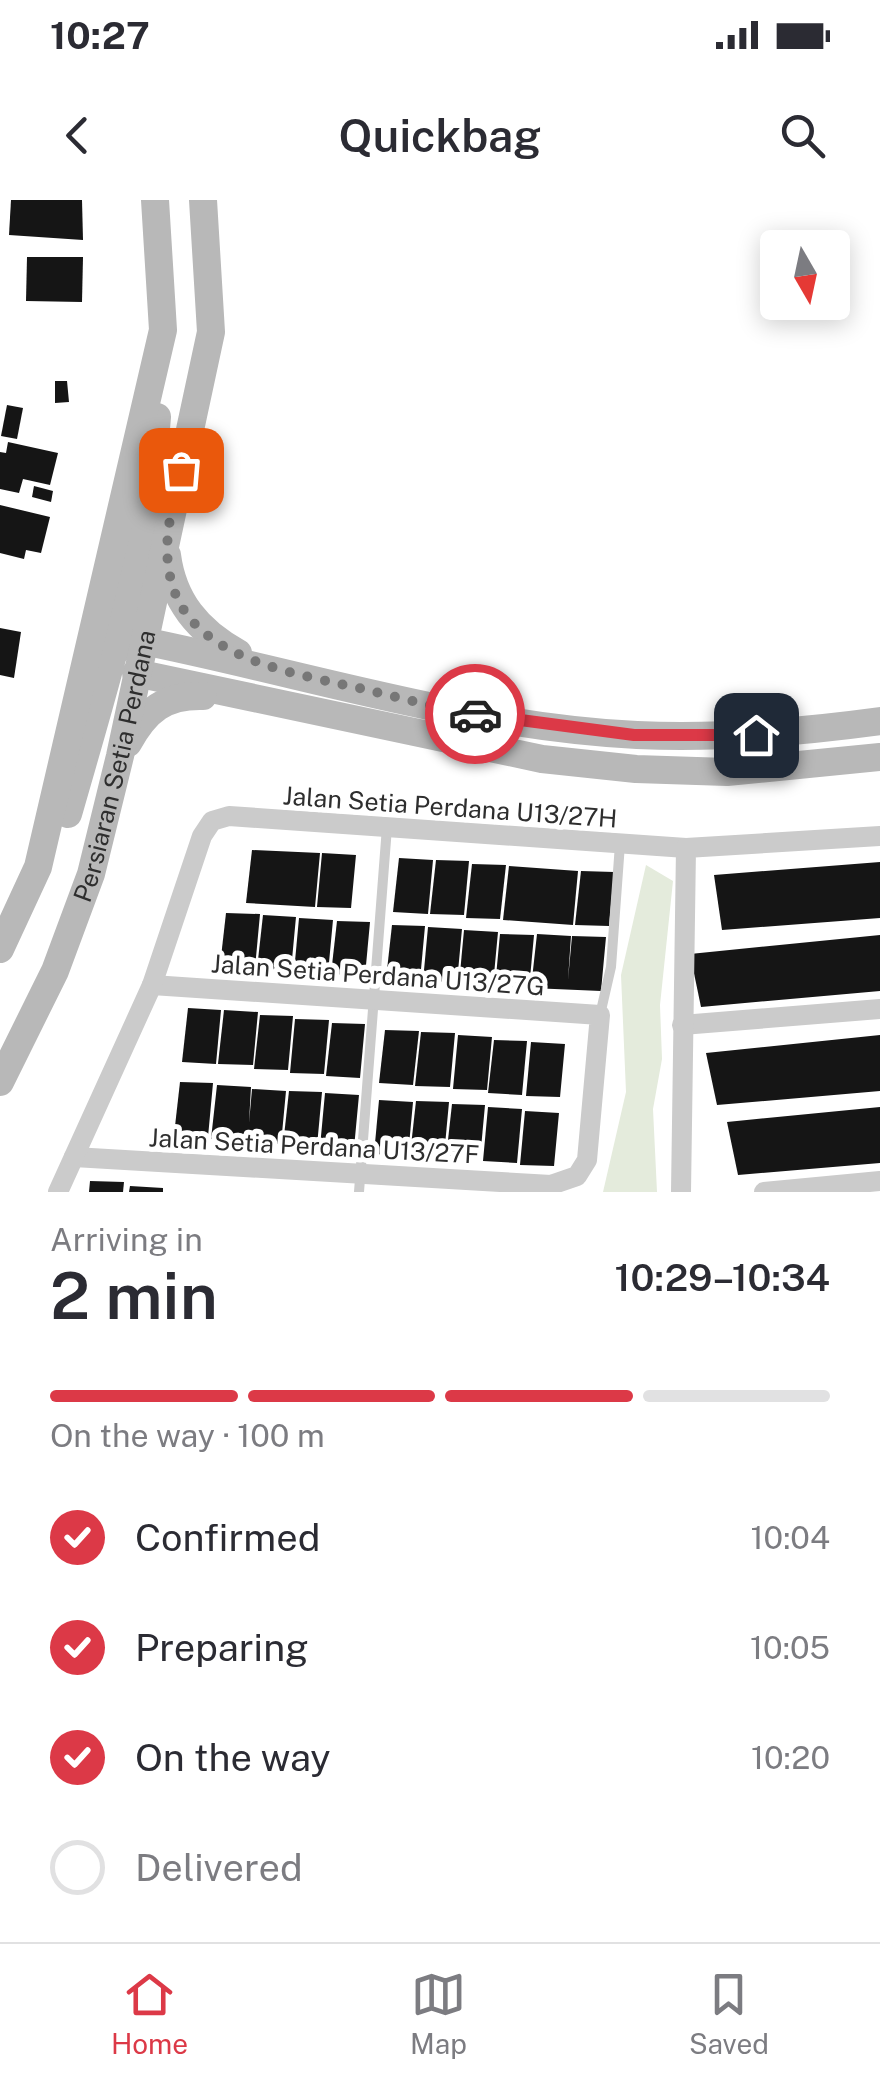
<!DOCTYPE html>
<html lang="en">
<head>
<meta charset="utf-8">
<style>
	:root { --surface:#fff; --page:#f7f7f7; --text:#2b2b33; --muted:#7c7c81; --line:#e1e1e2; --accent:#dc3947 }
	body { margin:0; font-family:"Public Sans",sans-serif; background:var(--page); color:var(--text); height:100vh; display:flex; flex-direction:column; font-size:38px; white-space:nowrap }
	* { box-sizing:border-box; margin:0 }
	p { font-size:32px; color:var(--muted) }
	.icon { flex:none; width:55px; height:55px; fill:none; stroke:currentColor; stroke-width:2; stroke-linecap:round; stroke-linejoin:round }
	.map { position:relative; height:992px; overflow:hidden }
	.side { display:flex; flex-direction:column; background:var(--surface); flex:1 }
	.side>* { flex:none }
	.needle { width:65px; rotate:171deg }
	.controls { position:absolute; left:760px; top:30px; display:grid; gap:20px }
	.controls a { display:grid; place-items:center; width:90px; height:90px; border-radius:10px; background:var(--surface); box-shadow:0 5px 25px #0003; font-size:50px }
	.pin { position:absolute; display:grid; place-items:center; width:85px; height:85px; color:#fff; margin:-42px; border-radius:20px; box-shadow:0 5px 15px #0006 }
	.courier { position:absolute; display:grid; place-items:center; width:100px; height:100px; margin:-50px; border:8px solid #dc3947; border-radius:50%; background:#fff; color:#222; box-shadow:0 2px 12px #0007 }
	.headline em { font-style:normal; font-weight:600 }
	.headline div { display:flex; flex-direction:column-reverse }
	.headline { display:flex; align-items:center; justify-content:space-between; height:170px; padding:0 50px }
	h1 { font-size:65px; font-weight:600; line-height:75px }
	.bar { display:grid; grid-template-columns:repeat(4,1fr); gap:15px 10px; align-content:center; height:120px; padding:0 50px }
	.bar i { height:12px; border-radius:8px; background:var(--line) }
	.bar .on { background:var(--accent) }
	.bar p { grid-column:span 4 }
	ol { padding:0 50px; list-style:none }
	li { display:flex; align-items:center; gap:30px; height:110px }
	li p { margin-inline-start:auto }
	li .icon { padding:10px; border-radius:50%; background:var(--accent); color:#fff; stroke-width:4 }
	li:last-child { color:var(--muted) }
	li i { width:55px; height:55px; border:5px solid var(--line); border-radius:50% }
	.status { display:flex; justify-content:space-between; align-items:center; height:70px; padding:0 50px; background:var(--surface); direction:ltr }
	.status svg { height:28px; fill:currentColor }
	header { display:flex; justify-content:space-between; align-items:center; height:130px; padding:0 50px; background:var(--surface); font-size:45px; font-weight:600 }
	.tab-bar { display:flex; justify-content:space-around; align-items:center; height:140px; border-top:2px solid var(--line); background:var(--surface); font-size:28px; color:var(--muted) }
	.tab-bar a { display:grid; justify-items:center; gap:5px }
	.tab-bar .on { color:var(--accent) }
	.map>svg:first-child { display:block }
	.green { fill:#e4ebdc }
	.building { fill:#151515 }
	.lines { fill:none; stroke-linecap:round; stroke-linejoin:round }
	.lane { stroke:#cbcbcb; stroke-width:10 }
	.street { stroke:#cbcbcb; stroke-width:20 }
	.secondary { stroke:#b8b8b8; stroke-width:28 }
	.done { stroke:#777; stroke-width:10; stroke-dasharray:0 18 }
	.route { stroke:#dc3947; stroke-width:12 }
	.labels { text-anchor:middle; stroke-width:10; stroke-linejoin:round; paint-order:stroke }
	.street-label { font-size:25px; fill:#2e2e2e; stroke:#fff }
</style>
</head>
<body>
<div class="status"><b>10:27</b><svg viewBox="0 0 49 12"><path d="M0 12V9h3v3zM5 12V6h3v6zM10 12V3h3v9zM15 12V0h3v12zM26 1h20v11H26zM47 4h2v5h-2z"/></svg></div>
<header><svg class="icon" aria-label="back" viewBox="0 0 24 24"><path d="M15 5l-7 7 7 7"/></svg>Quickbag<svg class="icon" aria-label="search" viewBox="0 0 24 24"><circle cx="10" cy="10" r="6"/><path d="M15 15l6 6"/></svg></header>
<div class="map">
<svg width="880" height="992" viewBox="0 0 880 992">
	<rect width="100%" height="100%" fill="#fff"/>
	<polygon class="green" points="646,665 673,681 660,805 662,859 653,909 657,992 603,992 626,892 621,775"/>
	<g class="building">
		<polygon points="11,0 82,0 83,40 9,35"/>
		<polygon points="27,57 83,57 82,102 26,101"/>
		<polygon points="55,181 67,181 69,202 55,203"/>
		<polygon points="7,205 23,208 17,239 1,236"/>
		<polygon points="8,242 58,253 50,285 23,279 19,293 0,289 0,252 6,253"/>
		<polygon points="34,286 53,291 51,302 32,297"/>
		<polygon points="0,305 50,317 41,353 26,350 24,359 0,353"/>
		<polygon points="0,428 21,432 14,478 0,475"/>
		<polygon points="252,650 320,653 315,707 246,703"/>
		<polygon points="322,653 356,655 351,708 317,707"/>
		<polygon points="399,658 433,660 428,714 393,712"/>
		<polygon points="436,660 469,661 464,715 430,714"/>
		<polygon points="880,662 880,718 722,730 714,675"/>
		<polygon points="472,664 506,665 500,719 466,718"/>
		<polygon points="509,666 578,671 573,725 503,720"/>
		<polygon points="581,671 614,672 609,726 575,725"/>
		<polygon points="226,713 260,714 255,768 220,766"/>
		<polygon points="263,715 296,717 291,770 257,769"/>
		<polygon points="299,718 333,720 328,773 294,772"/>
		<polygon points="337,721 370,722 365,776 331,774"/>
		<polygon points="392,725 425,726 420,780 386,779"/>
		<polygon points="428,727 462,729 457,782 423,781"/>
		<polygon points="464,730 498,732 493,785 459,784"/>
		<polygon points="500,734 534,735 529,789 495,787"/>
		<polygon points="537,734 571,736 568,780 572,736 606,737 601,791 531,788"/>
		<polygon points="880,735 880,791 701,807 690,754"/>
		<polygon points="188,808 221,810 216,864 182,862"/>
		<polygon points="224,810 258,812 253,865 218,864"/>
		<polygon points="260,815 293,816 288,870 254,869"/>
		<polygon points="295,819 329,820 324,874 290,873"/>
		<polygon points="332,823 365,824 360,878 326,876"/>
		<polygon points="385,830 419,831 413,885 379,883"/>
		<polygon points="421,832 455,833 450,887 415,886"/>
		<polygon points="458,835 492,837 487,890 453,889"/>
		<polygon points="880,835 880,891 717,905 706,853"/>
		<polygon points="494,840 527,841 522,895 488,893"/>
		<polygon points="531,842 565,844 560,897 526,896"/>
		<polygon points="180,882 213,883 208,937 174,935"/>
		<polygon points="217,885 251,887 249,923 252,889 286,891 281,944 211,939"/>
		<polygon points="289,891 322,892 317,946 283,945"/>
		<polygon points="325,893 359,895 354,948 320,947"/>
		<polygon points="379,900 413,902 408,956 374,954"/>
		<polygon points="416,901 449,902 444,956 410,955"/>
		<polygon points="452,904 485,905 480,959 446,958"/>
		<polygon points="488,907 522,909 517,963 483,961"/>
		<polygon points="880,907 880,963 738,975 727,922"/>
		<polygon points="525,911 559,913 554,966 520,965"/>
		<polygon points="90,981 124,982 123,992 89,992"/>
		<polygon points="130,986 163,988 163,992 129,992"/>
	</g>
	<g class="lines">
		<g class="lane">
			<polyline points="600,815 611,767 620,644"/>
			<polyline points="359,992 387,627"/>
		</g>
		<g class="street">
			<polyline points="682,825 880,809"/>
			<polyline points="74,957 551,985 577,976 587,960 600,815 152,785"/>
			<polyline points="58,992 152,785 202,636 212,621 229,616 686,648"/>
			<polyline points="681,992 686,648 880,636"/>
			<polyline points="764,992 880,981"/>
		</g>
		<g class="secondary">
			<path d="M167 355C173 401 198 431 238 453"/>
			<path d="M115 449 143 441C306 474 470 527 637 535 719 539 799 532 880 521"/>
			<polyline points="136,473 542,559 636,569 727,572 880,557"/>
			<path d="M128 543C146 510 165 495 203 496"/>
			<path d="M68 614C105 484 147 353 157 217"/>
			<polyline points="0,749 38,667 163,130 155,0"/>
			<path id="s1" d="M0 882 55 771 91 674 120 556 211 132 203 0"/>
		</g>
	</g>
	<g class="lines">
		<path class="done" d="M181 270C173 305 162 339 170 376 187 460 295 473 363 489 400 498 438 508 475 514"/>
		<polyline class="route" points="475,514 634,535 756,535"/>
	</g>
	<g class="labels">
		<g class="street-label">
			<text dy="9" stroke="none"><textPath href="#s1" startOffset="338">Persiaran Setia Perdana</textPath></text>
			<text transform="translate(450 607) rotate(4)" y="9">Jalan Setia Perdana U13/27H</text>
			<text transform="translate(378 775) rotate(4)" y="9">Jalan Setia Perdana U13/27G</text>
			<text transform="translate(314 946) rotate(3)" y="9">Jalan Setia Perdana U13/27F</text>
		</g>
	</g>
</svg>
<div class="controls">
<a><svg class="needle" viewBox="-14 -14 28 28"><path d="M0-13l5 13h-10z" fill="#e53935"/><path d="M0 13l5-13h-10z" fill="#7c7c81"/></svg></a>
</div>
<div class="pin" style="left:181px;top:270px;background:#ea580c"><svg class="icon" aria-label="bag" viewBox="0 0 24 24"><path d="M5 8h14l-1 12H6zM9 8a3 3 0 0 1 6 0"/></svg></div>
<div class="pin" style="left:756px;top:535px;background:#1f2937"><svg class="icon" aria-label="home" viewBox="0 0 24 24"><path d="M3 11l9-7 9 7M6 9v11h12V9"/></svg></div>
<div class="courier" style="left:475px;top:514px"><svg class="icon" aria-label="car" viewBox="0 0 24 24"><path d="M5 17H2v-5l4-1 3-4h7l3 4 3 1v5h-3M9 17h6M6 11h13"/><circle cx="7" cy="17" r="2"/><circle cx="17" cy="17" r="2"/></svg></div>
</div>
<section class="side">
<div class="headline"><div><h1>2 min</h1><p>Arriving in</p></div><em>10:29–10:34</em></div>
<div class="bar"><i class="on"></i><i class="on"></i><i class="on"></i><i></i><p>On the way · 100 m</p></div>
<ol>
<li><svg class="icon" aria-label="check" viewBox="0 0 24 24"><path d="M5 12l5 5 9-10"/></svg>Confirmed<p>10:04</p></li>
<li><svg class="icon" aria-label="check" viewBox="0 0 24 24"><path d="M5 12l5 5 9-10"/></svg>Preparing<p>10:05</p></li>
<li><svg class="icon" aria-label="check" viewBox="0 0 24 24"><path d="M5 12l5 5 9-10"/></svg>On the way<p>10:20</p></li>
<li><i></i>Delivered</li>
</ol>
</section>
<nav class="tab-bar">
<a class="on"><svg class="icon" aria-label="home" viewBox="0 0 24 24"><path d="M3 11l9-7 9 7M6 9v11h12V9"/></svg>Home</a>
<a><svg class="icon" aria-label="map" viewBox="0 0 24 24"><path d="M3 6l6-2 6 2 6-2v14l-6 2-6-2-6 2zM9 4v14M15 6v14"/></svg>Map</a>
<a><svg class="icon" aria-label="saved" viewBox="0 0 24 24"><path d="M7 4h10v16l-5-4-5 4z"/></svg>Saved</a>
</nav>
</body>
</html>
